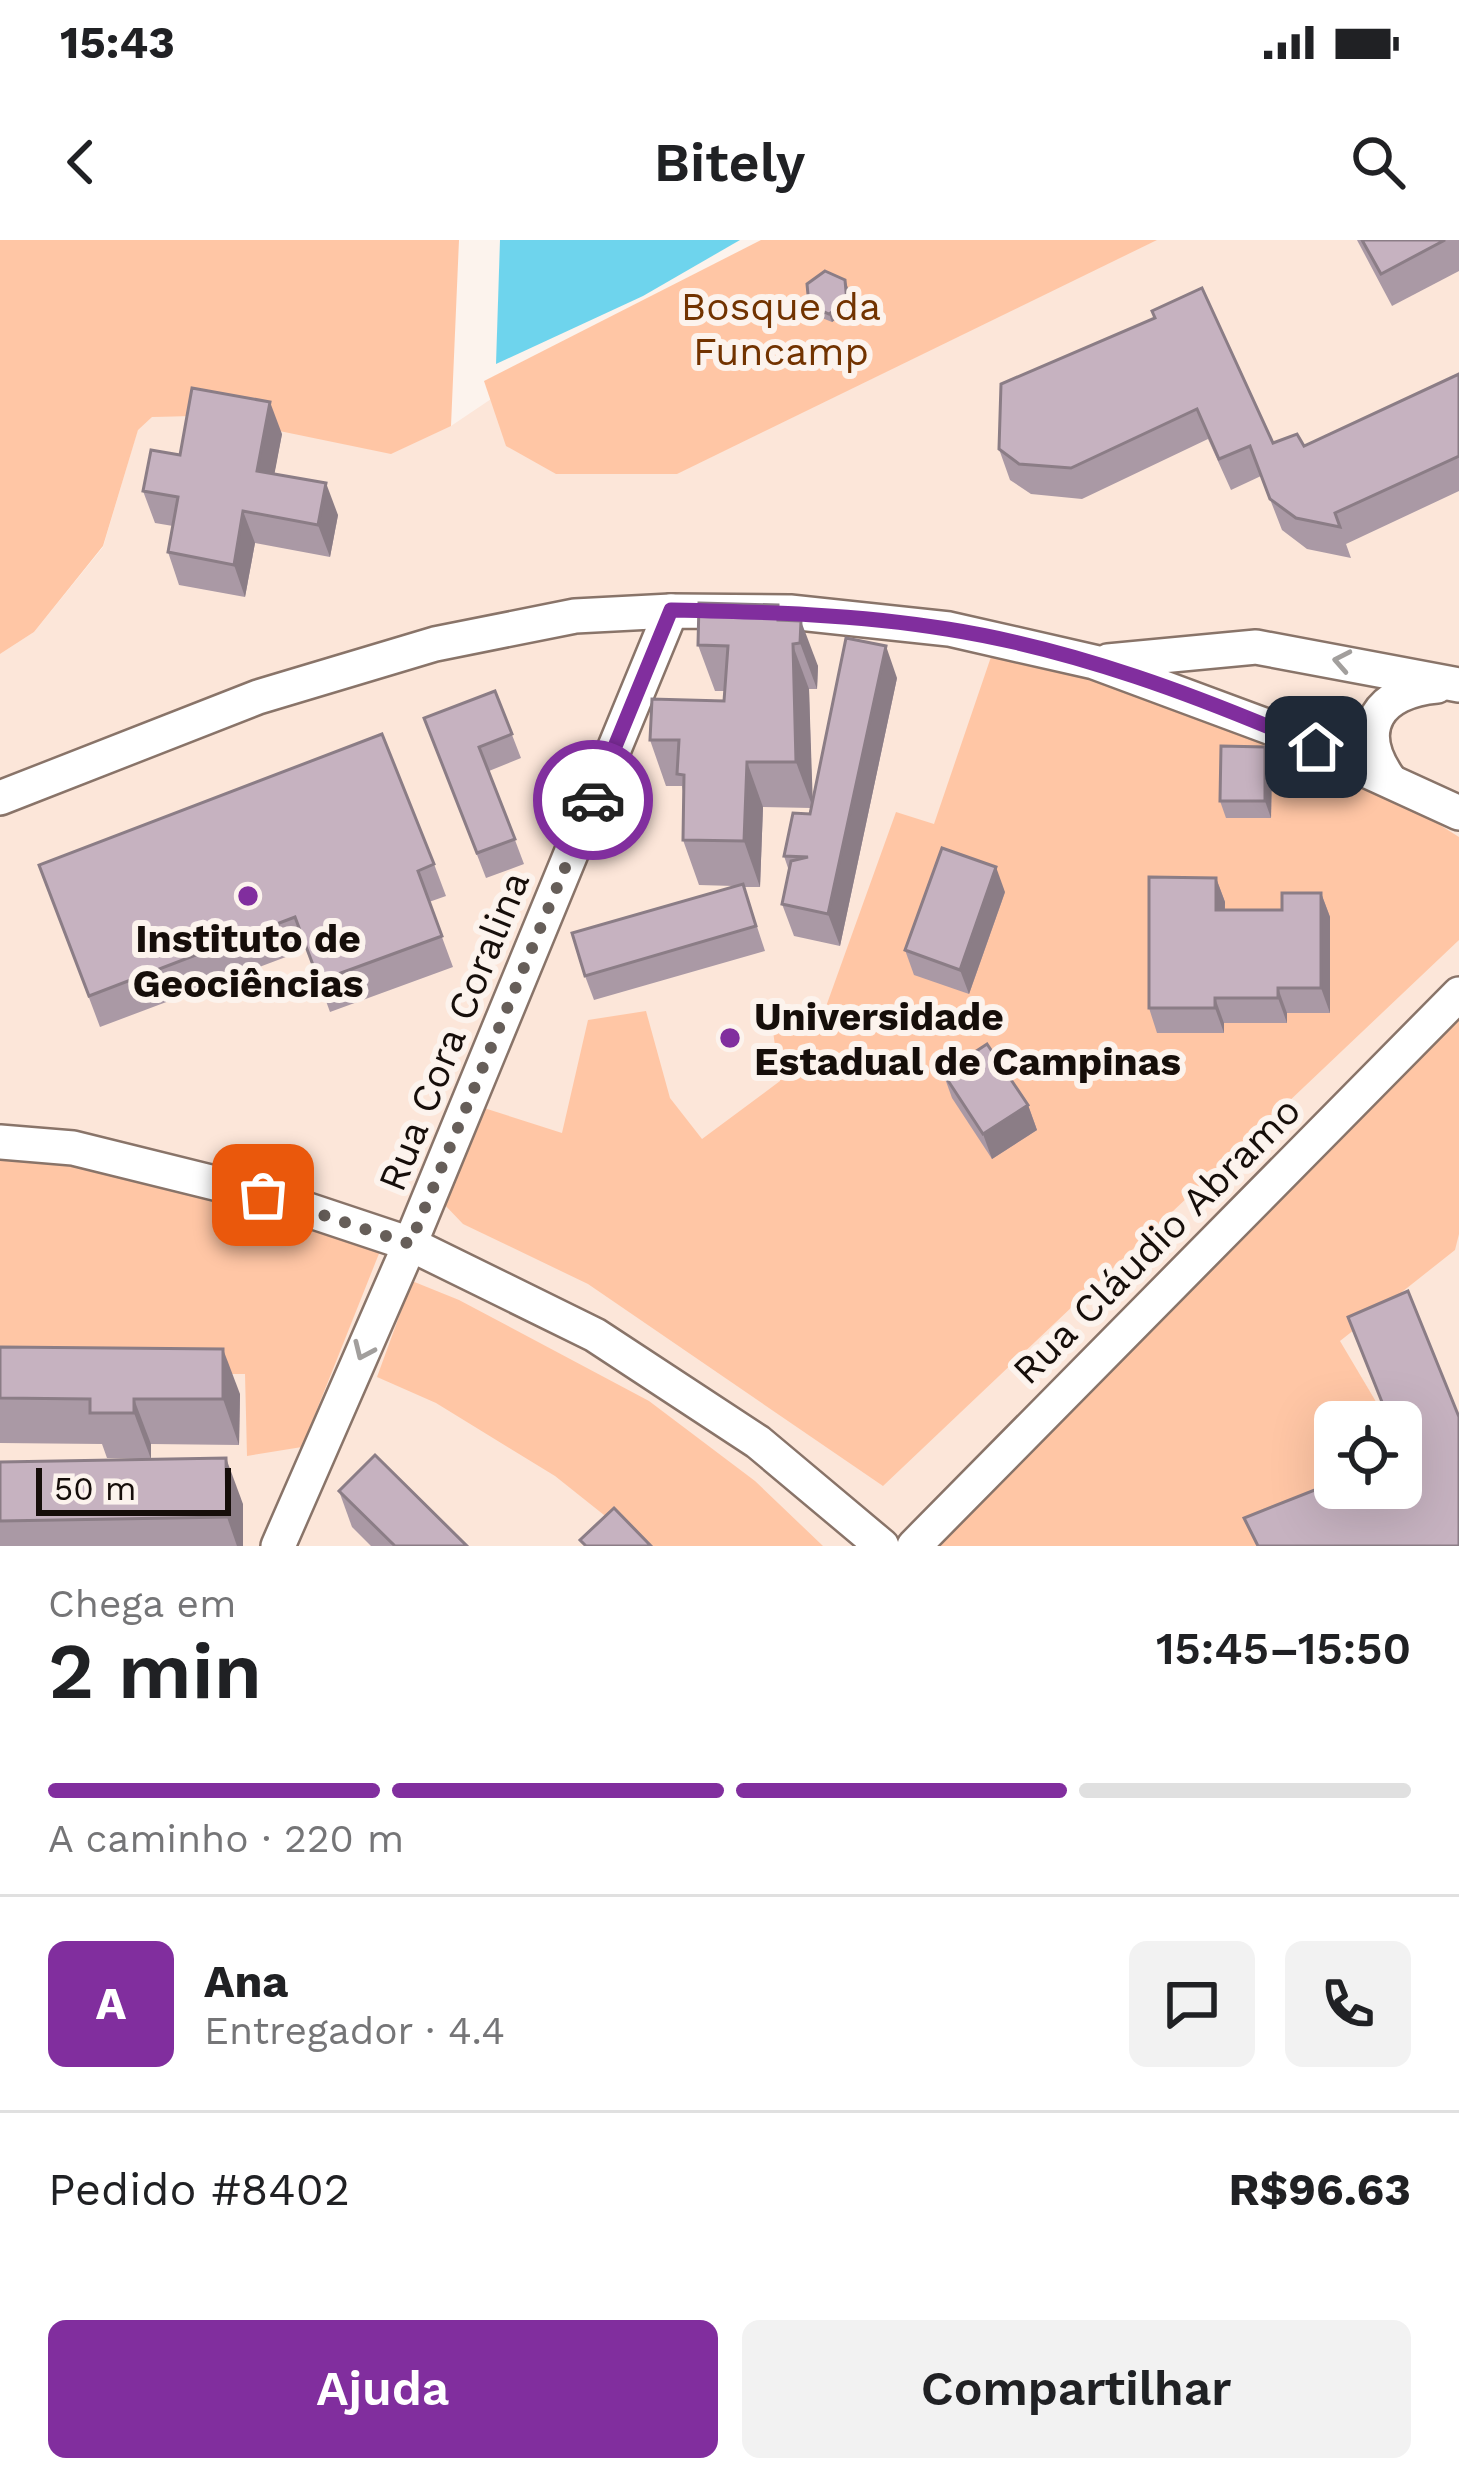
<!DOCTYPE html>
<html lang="pt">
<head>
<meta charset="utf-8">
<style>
	:root { --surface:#fff; --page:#f2f2f2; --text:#202124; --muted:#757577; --line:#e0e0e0; --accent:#812e9e }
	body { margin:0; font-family:"Work Sans",sans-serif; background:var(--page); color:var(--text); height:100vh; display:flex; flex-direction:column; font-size:45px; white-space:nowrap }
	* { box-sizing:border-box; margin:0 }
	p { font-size:39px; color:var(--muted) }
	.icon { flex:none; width:66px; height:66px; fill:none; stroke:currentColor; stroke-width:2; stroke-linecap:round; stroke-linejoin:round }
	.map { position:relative; height:1306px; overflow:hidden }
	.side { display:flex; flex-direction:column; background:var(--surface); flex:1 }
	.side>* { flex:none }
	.tools { position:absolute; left:1314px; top:1161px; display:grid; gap:24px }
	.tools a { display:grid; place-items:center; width:108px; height:108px; border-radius:18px; background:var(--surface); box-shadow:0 12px 48px #0002; font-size:60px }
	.scale { position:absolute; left:36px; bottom:30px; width:195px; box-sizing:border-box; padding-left:12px; border:6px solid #160e0a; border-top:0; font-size:33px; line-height:42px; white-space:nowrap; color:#160e0a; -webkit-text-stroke:9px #fcf3ed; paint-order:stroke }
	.pin { position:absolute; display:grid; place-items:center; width:102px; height:102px; color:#fff; margin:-51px; border-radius:24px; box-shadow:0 6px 18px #0006 }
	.courier { position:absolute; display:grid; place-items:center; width:120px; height:120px; margin:-60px; border:9px solid #812e9e; border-radius:50%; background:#fff; color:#222; box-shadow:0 3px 15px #0007 }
	.head em { font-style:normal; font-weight:600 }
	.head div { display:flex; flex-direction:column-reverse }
	.head { display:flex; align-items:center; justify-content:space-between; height:204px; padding:0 48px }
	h1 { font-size:78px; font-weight:600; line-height:90px }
	.bar { display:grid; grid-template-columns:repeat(4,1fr); gap:18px 12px; align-content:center; height:144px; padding:0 48px }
	.bar i { height:15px; border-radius:9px; background:var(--line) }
	.bar .current { background:var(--accent) }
	.bar p { grid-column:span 4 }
	.line { display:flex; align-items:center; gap:30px; padding:0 48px; border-top:3px solid var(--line) }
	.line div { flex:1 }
	.round { display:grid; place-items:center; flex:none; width:126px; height:126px; border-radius:18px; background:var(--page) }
	.primary-button { display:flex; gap:24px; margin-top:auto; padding:24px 48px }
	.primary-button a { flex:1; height:138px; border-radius:18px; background:var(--accent); color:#fff; font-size:48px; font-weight:600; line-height:138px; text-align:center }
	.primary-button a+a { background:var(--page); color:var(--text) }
	.status { display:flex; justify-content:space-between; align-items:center; height:84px; padding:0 60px; background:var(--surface); direction:ltr }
	.status svg { height:33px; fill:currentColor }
	header { display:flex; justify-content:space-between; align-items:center; height:156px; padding:0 48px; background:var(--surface); font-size:54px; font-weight:600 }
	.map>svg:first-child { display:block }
	.education { fill:#fce6d9; fill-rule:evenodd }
	.green { fill:#ffc6a5 }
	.water { fill:#6ed4ed }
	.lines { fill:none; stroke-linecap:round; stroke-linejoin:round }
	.minor-casing { stroke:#897469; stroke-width:38 }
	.minor { stroke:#fff; stroke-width:33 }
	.wall { fill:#aa99a5 }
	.shaded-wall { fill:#8b7d86 }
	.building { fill:#c6b2c0; stroke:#8b7d86; stroke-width:3 }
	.oneway { stroke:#a29f9d }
	.done { stroke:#665e59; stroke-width:12; stroke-dasharray:0 21.6 }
	.route { stroke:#812e9e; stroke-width:15 }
	.poi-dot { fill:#812e9e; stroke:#fcf3ed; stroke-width:4.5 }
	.labels { text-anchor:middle; stroke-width:12; stroke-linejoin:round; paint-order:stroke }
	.park-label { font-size:39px; fill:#723300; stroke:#fcf3ed }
	.poi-label { font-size:39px; font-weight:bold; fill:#160e0a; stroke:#fcf3ed }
	.street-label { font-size:39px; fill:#160e0a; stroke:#fcf3ed }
</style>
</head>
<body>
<div class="status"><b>15:43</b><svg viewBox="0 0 49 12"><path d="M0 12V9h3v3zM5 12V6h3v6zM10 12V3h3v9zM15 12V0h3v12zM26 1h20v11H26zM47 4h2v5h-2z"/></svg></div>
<header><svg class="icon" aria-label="back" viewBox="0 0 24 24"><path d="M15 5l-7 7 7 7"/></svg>Bitely<svg class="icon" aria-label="search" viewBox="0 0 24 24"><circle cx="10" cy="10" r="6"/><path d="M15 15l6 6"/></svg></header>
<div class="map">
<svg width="1459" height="1306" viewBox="0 0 1459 1306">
	<rect width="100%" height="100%" fill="#fcf3ed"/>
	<path class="education" d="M776 0H1459V1306H0V414L34 392 103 307 138 189 152 176 451 186 543 124ZM1335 1182H1401V1248H1335Z"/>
	<g class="green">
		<polygon points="0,0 459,0 451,186 391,214 207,176 152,177 138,190 103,306 34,392 0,414"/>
		<polygon points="761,0 1157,0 677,234 556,234 506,206 484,141"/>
		<polygon points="993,411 1098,438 1392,555 1459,597 1459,700 883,1246 588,1044 463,984 442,962 484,868 562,893 588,780 646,771 670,858 702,899 780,841 771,777 819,786 896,572 934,584"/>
		<polygon points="1459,764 1459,994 1455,1010 1340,1101 1388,1182 1335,1182 1335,1248 1257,1306 923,1306"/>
		<polygon points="0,902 386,996 302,1207 247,1216 245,1134 53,1134 0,1110"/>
		<polygon points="412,1041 459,1060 649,1161 755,1241 823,1306 643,1306 555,1236 436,1163 377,1137"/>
	</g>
	<polygon class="water" points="500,0 740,0 643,56 496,124"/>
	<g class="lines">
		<g class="minor-casing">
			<g id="minor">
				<polyline points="1108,421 1256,407 1459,445"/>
				<path d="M1389 539C1353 488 1379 451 1437 446"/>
				<polyline points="0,558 258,457 435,404 575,376 671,371 790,372 949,389 1094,422 1280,491 1459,573"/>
				<polyline points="0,902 73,908 263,955 410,1004 595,1095 758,1202 882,1306"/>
				<polyline points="278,1306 410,1004 671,371"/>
				<polyline points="914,1306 1459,754"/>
			</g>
		</g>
		<use href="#minor" class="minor"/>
	</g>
	<g class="wall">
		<polygon points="1357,0 1459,0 1459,31 1392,66"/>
		<polygon points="848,48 850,70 832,82 812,74 809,65"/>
		<polygon points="1155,78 1273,203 1304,206 1459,134 1459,251 1346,304 1351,318 1307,309 1282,290 1261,236 1231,250 1208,199 1082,259 1031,254 1010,240 999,209"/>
		<polygon points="282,194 274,234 338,275 330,317 255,303 245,357 179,345 168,312 173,286 155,283 143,251 180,215"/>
		<polygon points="778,365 784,380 818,426 817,449 809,449 812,561 897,438 840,706 794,696 782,664 789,631 784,616 810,574 811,568 763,567 760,647 744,647 765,711 594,760 585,736 734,646 699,645 683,600 683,551 682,546 666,546 650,500 724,461 724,451 715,451 698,405"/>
		<polygon points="495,451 521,518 489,531 524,624 486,638 424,478"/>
		<polygon points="1265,507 1272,524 1271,578 1226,578 1220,561"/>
		<polygon points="434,624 446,656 429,662 453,727 330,772 307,709 100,787 39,625"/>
		<polygon points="1216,638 1225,662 1225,670 1282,670 1321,653 1330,677 1330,773 1287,773 1287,783 1224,783 1224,793 1157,793 1149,768"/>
		<polygon points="1005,652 969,754 914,735 905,710"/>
		<polygon points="943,833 1028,865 1037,890 992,919 952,858"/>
		<polygon points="0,1107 240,1154 239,1205 151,1204 151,1219 107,1218 102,1204 0,1203"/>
		<polygon points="0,1222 243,1264 243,1306 0,1306"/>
		<polygon points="339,1251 467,1306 371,1306 352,1287"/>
	</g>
	<g class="shaded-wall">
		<polygon points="845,40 848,48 850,70 832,82 829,74"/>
		<polygon points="270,162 282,194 269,263 257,231"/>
		<polygon points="326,243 338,275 330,317 318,285"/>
		<polygon points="243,271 255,303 245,357 234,325"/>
		<polygon points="778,365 809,449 813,568 796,522 778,380"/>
		<polygon points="801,381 818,426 817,449 800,403"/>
		<polygon points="886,406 897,438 840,706 828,674"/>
		<polygon points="1265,507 1272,524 1271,578 1265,561"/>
		<polygon points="747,522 763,567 760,647 744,601"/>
		<polygon points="996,627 1005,652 969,754 960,730"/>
		<polygon points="1216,638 1225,662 1224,695 1216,670"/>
		<polygon points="1321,653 1330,677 1330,773 1321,748"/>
		<polygon points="1278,748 1287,773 1287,783 1278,758"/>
		<polygon points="1215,758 1224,783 1224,793 1215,768"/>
		<polygon points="1028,865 1037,890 992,919 983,894"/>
		<polygon points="223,1109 240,1154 239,1205 223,1159"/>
		<polygon points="134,1159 151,1204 151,1219 134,1173"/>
		<polygon points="226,1218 243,1264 243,1306 237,1306 227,1277"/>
	</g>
	<g class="building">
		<polygon points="1362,0 1445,0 1381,34"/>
		<polygon points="825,31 845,40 847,62 829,74 809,65 807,44"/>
		<polygon points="1202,48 1273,203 1297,194 1304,206 1459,134 1459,216 1335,273 1340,287 1296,278 1270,259 1250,206 1219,219 1197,169 1071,228 1019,224 999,209 1001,144 1155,78 1152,71"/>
		<polygon points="192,148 270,162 257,231 326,243 318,285 243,271 234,325 168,312 178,257 143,251 151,210 180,215"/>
		<polygon points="699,363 778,365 778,380 801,381 800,403 793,404 796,522 747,522 744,601 683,600 684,535 677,534 679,500 650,500 652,459 724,461 728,406 698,405"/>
		<polygon points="846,398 886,406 828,674 782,664 791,621 808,617 784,616 793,573 810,574"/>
		<polygon points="495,451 512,494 479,507 515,599 477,613 424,478"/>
		<polygon points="382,494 434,624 418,631 442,696 319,741 295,677 89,756 39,625"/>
		<polygon points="1221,506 1265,507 1265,561 1220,561"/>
		<polygon points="942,608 996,627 960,730 905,710"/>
		<polygon points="1149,637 1216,638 1216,670 1282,670 1282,653 1321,653 1321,748 1278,748 1278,758 1215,758 1215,768 1149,768"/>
		<polygon points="743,644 756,686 585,736 572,693"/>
		<polygon points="987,804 1028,865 983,894 943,833"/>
		<polygon points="1408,1051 1459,1177 1459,1306 1258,1306 1244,1278 1335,1242 1335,1248 1401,1248 1401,1216 1404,1215 1401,1209 1401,1182 1390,1182 1348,1077"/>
		<polygon points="0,1107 223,1109 223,1159 134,1159 134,1173 90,1173 90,1159 0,1158"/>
		<polygon points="375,1215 467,1306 395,1306 339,1251"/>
		<polygon points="226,1218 227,1277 0,1281 0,1222"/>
		<polygon points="614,1268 651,1306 586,1306 580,1300"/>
	</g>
	<defs><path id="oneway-chevron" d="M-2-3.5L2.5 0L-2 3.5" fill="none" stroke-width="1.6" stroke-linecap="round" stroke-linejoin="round" transform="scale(3)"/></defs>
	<g class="oneway">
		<use href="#oneway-chevron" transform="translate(1342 421) rotate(-169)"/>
		<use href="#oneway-chevron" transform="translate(363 1111) rotate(114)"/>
	</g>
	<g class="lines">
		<polyline class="done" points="263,955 410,1004 593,560"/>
		<path class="route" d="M593 560 671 370C763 372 856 374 947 389 1074 409 1199 456 1316 507"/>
	</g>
	<g class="poi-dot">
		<circle cx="248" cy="656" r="12"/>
		<circle cx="730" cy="798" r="12"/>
	</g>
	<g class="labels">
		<g class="park-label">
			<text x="781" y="80">Bosque da<tspan x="781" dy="45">Funcamp</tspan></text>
		</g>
		<g class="poi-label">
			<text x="248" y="712">Instituto de<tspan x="248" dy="45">Geociências</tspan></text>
			<text x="754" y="790" text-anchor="start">Universidade<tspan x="754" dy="45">Estadual de Campinas</tspan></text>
		</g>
		<g class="street-label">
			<text transform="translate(453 791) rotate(-68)" y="14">Rua Cora Coralina</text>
			<text transform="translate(1156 1000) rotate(-45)" y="14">Rua Cláudio Abramo</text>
		</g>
	</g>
</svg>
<div class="tools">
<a><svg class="icon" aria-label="locate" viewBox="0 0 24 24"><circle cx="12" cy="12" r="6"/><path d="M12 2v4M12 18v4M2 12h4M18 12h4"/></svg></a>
</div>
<div class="scale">50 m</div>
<div class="pin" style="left:263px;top:955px;background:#ea580c"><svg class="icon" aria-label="bag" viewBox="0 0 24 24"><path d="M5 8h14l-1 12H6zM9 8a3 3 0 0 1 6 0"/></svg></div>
<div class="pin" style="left:1316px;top:507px;background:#1f2937"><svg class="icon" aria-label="home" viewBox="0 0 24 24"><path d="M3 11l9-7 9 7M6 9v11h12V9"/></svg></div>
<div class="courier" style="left:593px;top:560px"><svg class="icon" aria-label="car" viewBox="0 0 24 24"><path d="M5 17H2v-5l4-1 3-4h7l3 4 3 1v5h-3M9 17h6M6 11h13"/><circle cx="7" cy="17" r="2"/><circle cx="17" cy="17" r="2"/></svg></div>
</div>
<section class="side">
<div class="head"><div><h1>2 min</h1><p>Chega em</p></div><em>15:45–15:50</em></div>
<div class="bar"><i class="current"></i><i class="current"></i><i class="current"></i><i></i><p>A caminho · 220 m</p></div>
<div class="line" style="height:216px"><b class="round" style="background:var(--accent);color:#fff">A</b><div><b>Ana</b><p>Entregador · 4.4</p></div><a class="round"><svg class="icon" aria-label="chat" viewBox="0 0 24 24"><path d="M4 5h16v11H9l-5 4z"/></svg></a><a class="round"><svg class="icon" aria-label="phone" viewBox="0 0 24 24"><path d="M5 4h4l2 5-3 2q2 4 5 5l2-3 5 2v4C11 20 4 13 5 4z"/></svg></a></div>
<div class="line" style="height:156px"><div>Pedido #8402</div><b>R$96.63</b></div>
<div class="primary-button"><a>Ajuda</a><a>Compartilhar</a></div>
</section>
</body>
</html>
